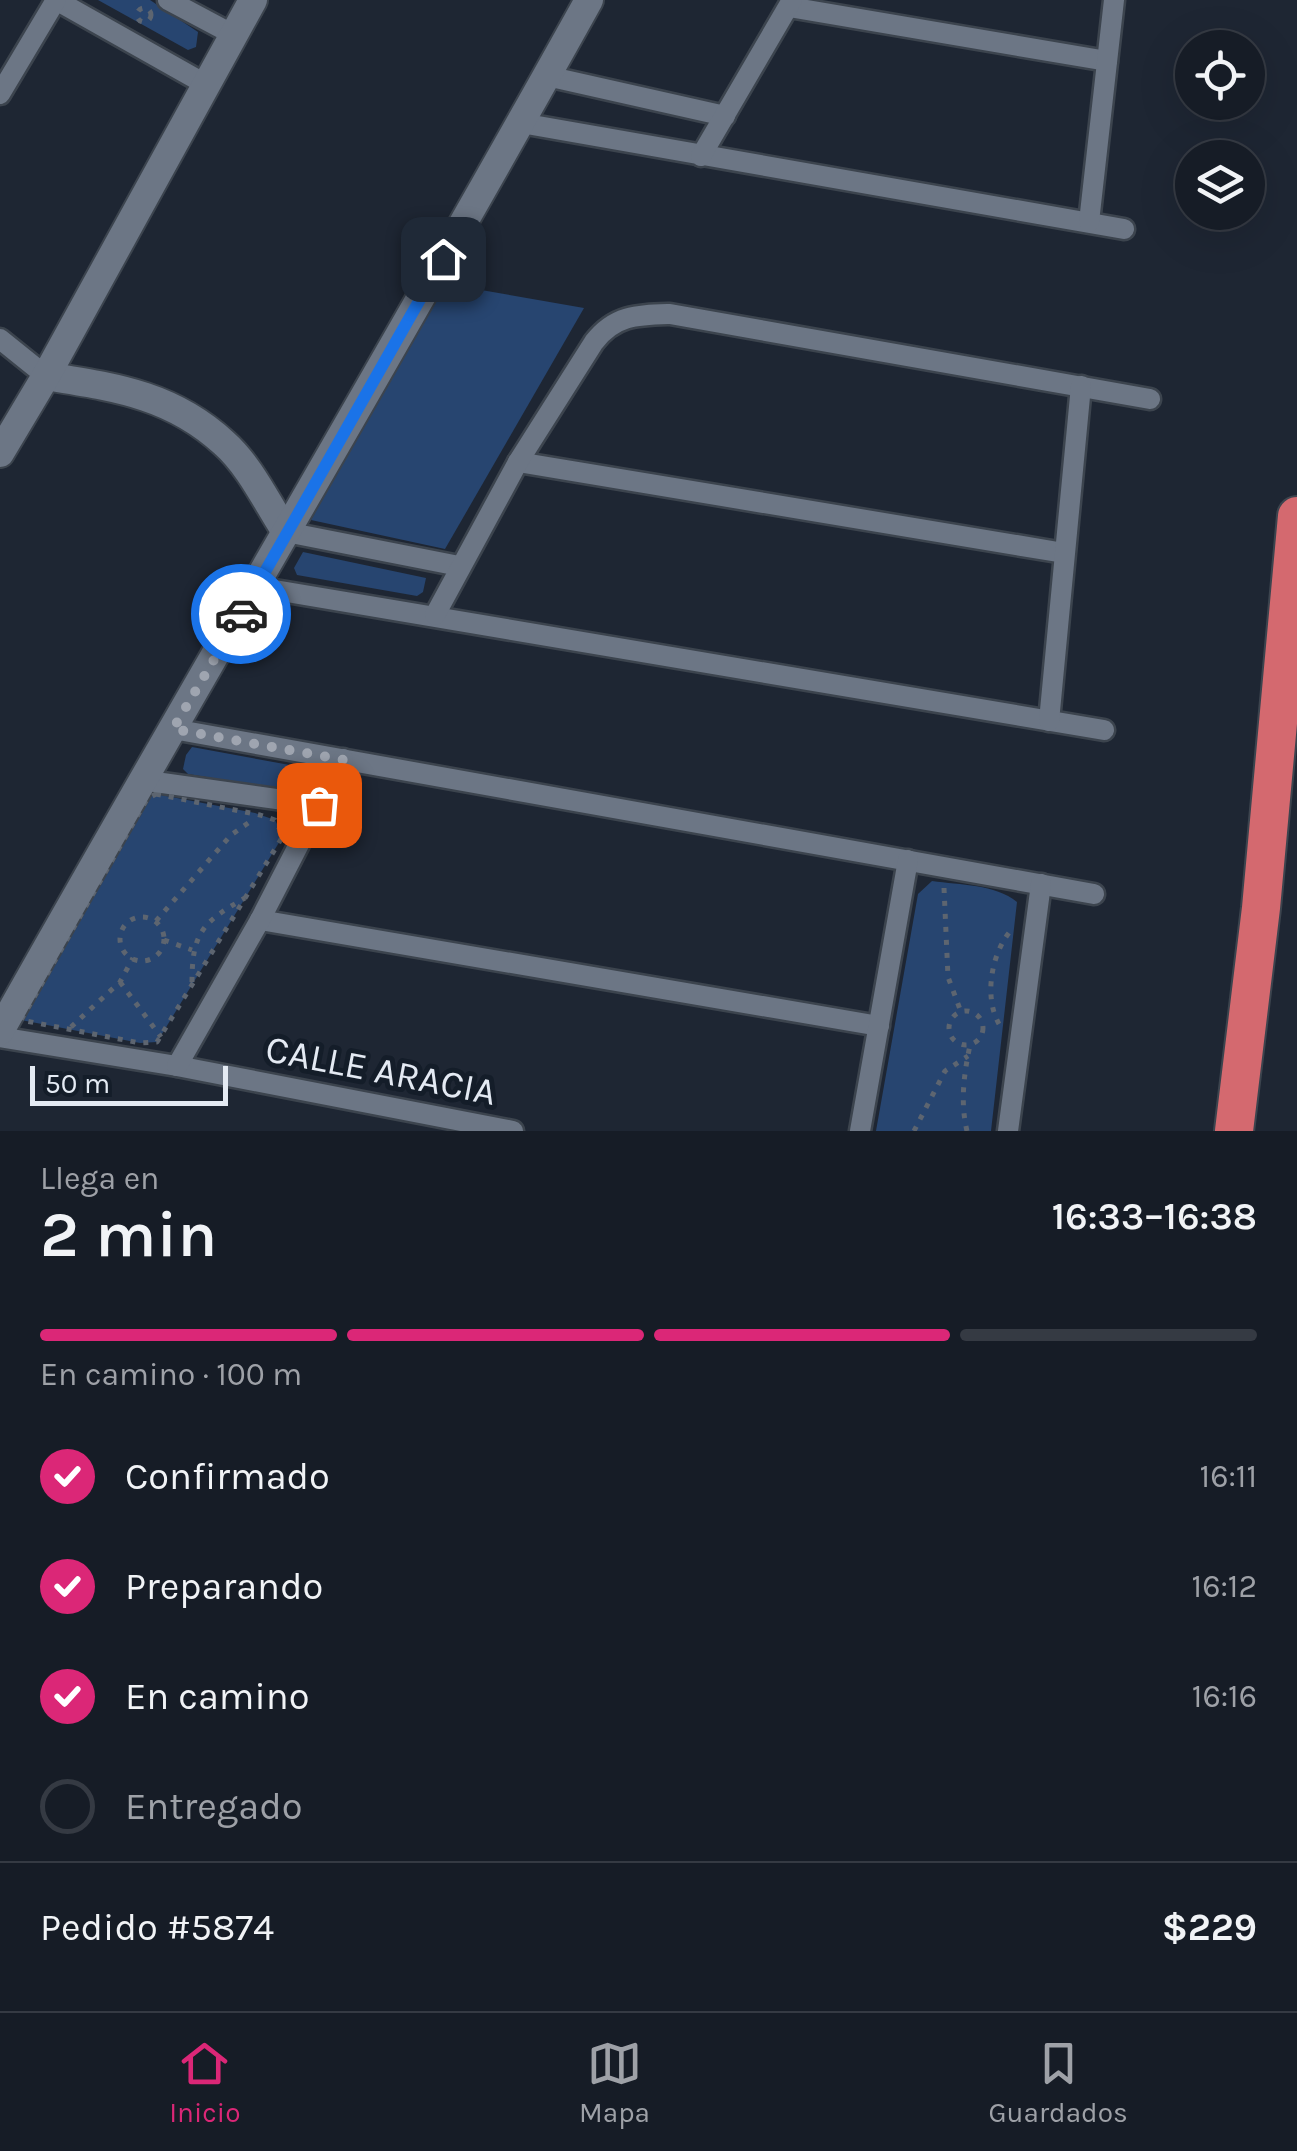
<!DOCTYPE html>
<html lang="es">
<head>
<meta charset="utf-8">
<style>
	:root { --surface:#161c26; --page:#1f252e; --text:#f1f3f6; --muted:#9ea1a7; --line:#353a43; --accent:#db2777 }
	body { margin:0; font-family:Karla,sans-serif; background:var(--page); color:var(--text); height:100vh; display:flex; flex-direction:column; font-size:38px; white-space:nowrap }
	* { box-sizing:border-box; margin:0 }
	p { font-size:32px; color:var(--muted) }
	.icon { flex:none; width:55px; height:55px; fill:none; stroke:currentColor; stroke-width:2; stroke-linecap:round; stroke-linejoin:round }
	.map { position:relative; height:1131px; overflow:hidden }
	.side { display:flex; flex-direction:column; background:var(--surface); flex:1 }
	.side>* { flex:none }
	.fabs { position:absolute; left:1175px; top:30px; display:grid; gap:20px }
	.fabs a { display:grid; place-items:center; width:90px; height:90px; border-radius:50%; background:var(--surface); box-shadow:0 10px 40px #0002,0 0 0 2px var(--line); font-size:50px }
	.scale { position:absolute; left:30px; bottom:25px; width:198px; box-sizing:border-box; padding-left:10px; border:5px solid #e4eaf3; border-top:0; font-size:28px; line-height:35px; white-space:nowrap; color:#e4eaf3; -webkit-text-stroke:8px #141d29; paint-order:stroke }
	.pin { position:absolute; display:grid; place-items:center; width:85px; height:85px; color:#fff; margin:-42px; border-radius:20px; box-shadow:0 5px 15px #0006 }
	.courier { position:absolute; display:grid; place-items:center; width:100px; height:100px; margin:-50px; border:8px solid #1a73e8; border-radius:50%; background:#fff; color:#222; box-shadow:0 2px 12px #0007 }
	.summary em { font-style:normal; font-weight:600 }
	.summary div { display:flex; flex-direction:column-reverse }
	.summary { display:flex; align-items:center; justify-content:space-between; height:170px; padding:0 40px }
	h1 { font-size:65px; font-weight:600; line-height:75px }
	.bar { display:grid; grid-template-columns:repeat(4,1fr); gap:15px 10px; align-content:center; height:120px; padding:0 40px }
	.bar i { height:12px; border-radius:8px; background:var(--line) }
	.bar .active { background:var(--accent) }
	.bar p { grid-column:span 4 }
	.line { display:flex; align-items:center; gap:25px; padding:0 40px; border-top:2px solid var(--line) }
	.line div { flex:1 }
	ol { padding:0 40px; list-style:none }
	li { display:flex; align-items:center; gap:30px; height:110px }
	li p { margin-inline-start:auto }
	li .icon { padding:10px; border-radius:50%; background:var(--accent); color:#fff; stroke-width:4 }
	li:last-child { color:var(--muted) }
	li i { width:55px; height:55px; border:5px solid var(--line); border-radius:50% }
	.tabs { display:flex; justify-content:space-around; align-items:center; height:140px; border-top:2px solid var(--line); background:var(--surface); font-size:28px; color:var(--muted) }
	.tabs a { display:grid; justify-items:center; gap:5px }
	.tabs .active { color:var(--accent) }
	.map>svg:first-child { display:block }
	.green { fill:#274570 }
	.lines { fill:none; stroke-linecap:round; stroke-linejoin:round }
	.street-casing { stroke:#3c444e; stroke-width:25 }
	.secondary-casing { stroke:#3c444e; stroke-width:32 }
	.highway-casing { stroke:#3c444e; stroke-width:42 }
	.path { stroke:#5d6570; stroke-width:5; stroke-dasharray:5 8; stroke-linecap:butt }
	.street { stroke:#6c7685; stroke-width:20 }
	.secondary { stroke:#6c7685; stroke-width:28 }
	.highway { stroke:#d4696f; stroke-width:38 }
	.done { stroke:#9fa5b0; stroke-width:10; stroke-dasharray:0 18 }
	.route { stroke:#1a73e8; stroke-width:12 }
	.labels { text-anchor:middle; stroke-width:10; stroke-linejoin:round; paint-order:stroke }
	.street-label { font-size:38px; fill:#e4eaf3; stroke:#141d29 }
</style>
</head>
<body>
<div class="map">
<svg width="1297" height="1131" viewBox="0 0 1297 1131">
	<rect width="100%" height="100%" fill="#1e2633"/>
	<g class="green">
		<polygon points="98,0 150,0 198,32 196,47 188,50"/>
		<polygon points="441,283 584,308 445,549 311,520"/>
		<polygon points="303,552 426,578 423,592 417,596 297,575 294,568"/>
		<polygon points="192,747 295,766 305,770 310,777 303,789 296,792 188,774 183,769 186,755"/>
		<polygon points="156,794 255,813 275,820 283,836 157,1042 140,1043 21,1020 147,799"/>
		<path d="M932 881C960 885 995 884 1017 902L991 1131H876L918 894Z"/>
	</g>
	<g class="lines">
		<g class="street-casing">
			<g id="street">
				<polyline points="56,0 205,84"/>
				<polyline points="168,0 232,34"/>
				<polyline points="789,7 1107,61"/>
				<polyline points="547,76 725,116"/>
				<polyline points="0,94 56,0"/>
				<polyline points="521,123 1124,229"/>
				<polyline points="701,156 792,0"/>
				<polyline points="1089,222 1114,0"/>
				<polyline points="0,339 46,376"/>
				<polyline points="518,462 1064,553"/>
				<polyline points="286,532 459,566"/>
				<polyline points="257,587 1104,730"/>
				<path d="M435 615 518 462 594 342C615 315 637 315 670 314L1150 399"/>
				<polyline points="1049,721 1081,386"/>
				<polyline points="173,729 1094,894"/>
				<polyline points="141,780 319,805"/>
				<polyline points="260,920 879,1026"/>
				<polyline points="0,1037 177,1066 513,1131"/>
				<polyline points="177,1066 260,920 343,759"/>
				<polyline points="860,1131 908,860"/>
				<polyline points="1008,1131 1041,884"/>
			</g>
		</g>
		<g class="secondary-casing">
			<g id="secondary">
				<path d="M46 376C113 387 171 394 224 443 250 466 267 503 286 532"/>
				<polyline points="0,453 46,376 253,0"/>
				<path d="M0 1031C194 686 397 346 589 0"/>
			</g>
		</g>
		<g class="highway-casing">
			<polyline id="highway" points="1234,1131 1261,908 1297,516"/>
		</g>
		<g class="path">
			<circle cx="144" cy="15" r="7"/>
			<polygon points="156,794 260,815 275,820 283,836 157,1042 140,1043 21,1020 147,799"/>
			<polyline points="944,888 948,977 961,1012"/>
			<circle cx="142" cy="939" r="22"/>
			<polyline points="156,921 231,835 254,819"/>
			<polyline points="164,940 192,950"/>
			<polyline points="120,982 161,1037"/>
			<path d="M192 982C192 932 203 922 245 898"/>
			<circle cx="966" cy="1028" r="17"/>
			<path d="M999 1024C983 996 992 950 1013 928"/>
			<polyline points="71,1027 120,982 133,958"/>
			<polyline points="914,1131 945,1071 968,1056"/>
			<path d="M967 1131C960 1102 964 1074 970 1045"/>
		</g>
		<use href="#street" class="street"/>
		<use href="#secondary" class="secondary"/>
		<use href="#highway" class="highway"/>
	</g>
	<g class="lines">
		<polyline class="done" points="241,614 173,729 344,760 319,805"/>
		<polyline class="route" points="241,614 443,259"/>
	</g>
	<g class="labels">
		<g class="street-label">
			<text transform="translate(381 1070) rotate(11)" y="13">CALLE ARACIA</text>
		</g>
	</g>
</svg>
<div class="fabs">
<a><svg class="icon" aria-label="locate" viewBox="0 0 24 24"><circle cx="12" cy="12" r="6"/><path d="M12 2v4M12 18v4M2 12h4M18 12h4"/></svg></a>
<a><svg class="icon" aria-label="layers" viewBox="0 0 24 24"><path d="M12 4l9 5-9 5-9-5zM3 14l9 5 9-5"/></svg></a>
</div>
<div class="scale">50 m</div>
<div class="pin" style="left:319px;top:805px;background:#ea580c"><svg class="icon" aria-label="bag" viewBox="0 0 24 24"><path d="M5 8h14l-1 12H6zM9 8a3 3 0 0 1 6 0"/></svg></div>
<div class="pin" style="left:443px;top:259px;background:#1f2937"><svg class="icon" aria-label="home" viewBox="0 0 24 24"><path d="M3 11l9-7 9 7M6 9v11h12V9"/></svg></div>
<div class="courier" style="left:241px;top:614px"><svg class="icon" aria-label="car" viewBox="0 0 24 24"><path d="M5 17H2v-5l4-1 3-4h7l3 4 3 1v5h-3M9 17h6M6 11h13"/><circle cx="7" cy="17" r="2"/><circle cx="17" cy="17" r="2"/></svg></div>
</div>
<section class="side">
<div class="summary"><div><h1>2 min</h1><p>Llega en</p></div><em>16:33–16:38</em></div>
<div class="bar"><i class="active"></i><i class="active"></i><i class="active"></i><i></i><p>En camino · 100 m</p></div>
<ol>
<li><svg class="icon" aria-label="check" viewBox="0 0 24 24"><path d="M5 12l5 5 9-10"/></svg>Confirmado<p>16:11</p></li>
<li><svg class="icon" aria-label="check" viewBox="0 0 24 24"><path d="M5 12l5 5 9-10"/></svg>Preparando<p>16:12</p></li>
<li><svg class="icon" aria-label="check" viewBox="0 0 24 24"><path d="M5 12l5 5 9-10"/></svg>En camino<p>16:16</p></li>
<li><i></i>Entregado</li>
</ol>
<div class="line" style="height:130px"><div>Pedido #5874</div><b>$229</b></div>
</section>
<nav class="tabs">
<a class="active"><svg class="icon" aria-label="home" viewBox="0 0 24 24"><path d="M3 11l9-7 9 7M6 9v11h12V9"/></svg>Inicio</a>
<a><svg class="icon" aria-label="map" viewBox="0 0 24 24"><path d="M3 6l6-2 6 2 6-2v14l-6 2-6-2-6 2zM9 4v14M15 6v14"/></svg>Mapa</a>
<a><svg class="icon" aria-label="saved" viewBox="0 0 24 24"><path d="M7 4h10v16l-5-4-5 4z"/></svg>Guardados</a>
</nav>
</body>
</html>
